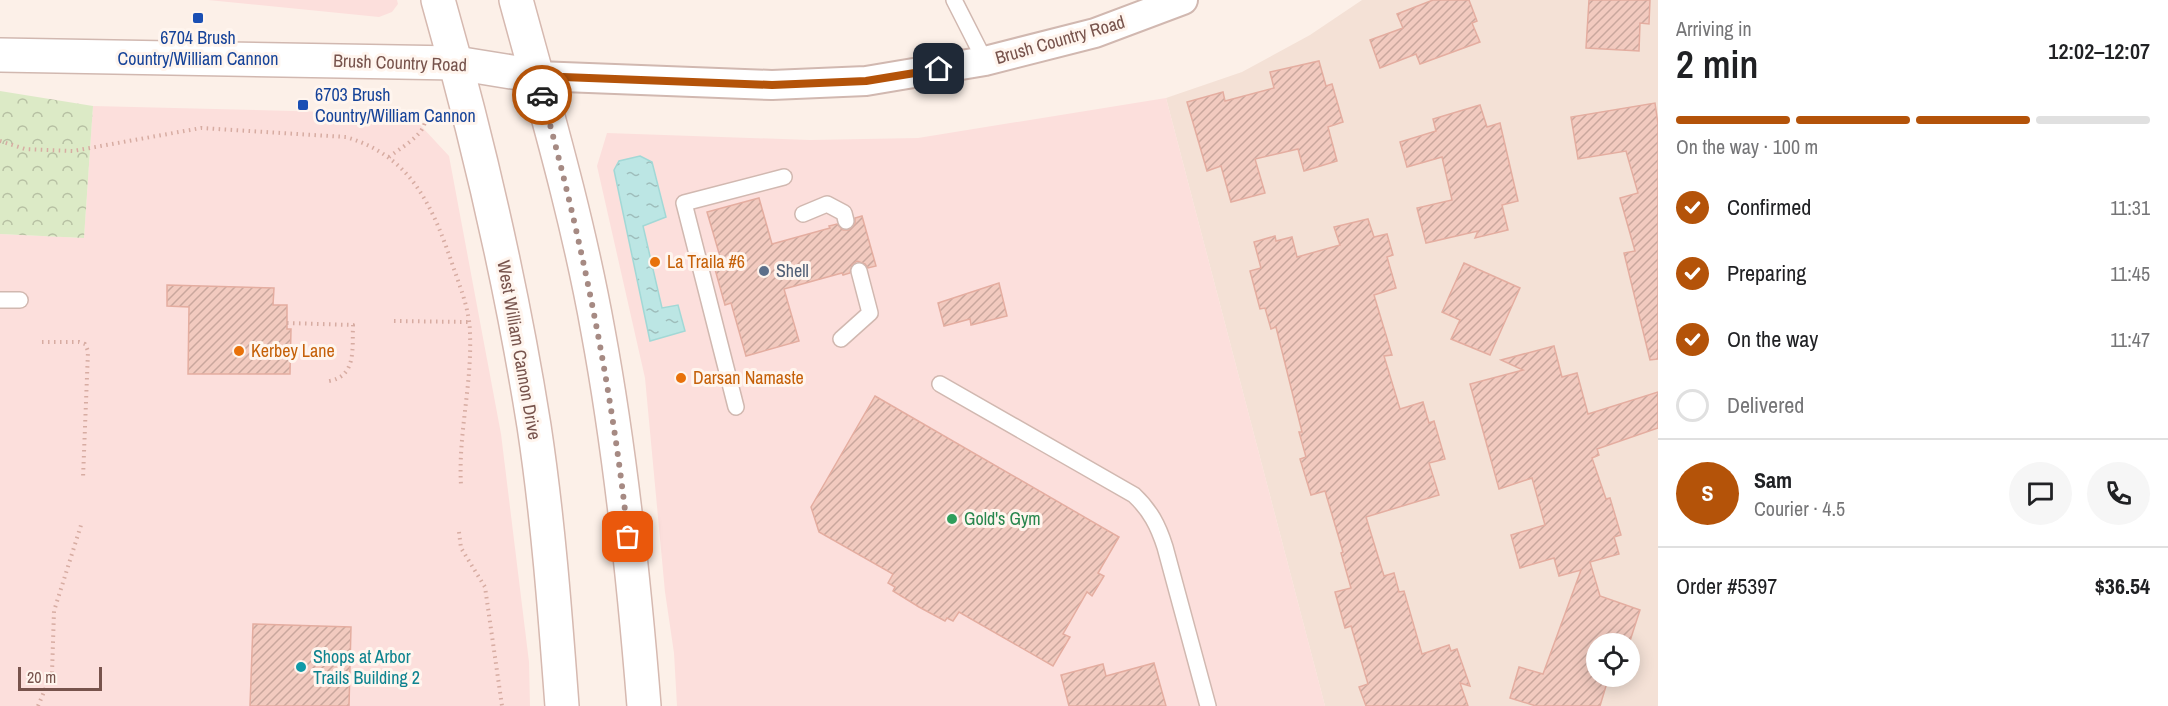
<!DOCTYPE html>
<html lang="en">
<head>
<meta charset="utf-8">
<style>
	:root { --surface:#fff; --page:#f6f6f6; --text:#202124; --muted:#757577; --line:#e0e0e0; --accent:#b45309 }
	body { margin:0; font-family:"Archivo Narrow",sans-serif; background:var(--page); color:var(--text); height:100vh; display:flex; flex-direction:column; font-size:22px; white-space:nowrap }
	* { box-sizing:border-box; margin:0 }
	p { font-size:20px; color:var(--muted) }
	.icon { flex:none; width:33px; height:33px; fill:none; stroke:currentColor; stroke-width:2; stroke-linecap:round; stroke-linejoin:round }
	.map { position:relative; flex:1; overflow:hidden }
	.sheet { display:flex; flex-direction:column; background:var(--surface); width:510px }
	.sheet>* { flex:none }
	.fabs { position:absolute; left:1586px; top:633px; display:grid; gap:12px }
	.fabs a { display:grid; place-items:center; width:54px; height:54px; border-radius:50%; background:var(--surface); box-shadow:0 3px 15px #0003; font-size:30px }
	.scale { position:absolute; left:18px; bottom:15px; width:84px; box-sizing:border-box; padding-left:6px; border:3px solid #77534c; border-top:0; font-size:16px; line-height:21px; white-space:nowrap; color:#77534c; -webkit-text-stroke:4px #fff5ee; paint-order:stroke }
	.pin { position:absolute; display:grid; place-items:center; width:51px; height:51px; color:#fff; margin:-26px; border-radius:12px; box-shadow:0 3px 9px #0006 }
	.courier { position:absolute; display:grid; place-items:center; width:60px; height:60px; margin:-30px; border:4px solid #b45309; border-radius:50%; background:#fff; color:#222; box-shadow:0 2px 8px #0007 }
	.headline em { font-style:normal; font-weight:600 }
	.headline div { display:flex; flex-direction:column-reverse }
	.headline { display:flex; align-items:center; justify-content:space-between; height:102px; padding:0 18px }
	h1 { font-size:39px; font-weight:600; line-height:45px }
	.bar { display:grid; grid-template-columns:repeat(4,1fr); gap:9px 6px; align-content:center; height:72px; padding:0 18px }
	.bar i { height:8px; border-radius:4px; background:var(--line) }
	.bar .current { background:var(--accent) }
	.bar p { grid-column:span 4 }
	.line { display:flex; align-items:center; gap:15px; padding:0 18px; border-top:2px solid var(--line) }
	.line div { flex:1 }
	.round { display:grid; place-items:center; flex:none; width:63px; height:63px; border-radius:32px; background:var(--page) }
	ol { padding:0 18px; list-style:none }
	li { display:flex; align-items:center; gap:18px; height:66px }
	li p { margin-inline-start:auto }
	li .icon { padding:6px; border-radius:50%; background:var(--accent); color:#fff; stroke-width:4 }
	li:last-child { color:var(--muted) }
	li i { width:33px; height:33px; border:3px solid var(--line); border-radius:50% }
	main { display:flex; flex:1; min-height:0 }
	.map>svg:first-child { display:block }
	.residential { fill:#f4e1d6; fill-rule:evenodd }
	.commercial { fill:#fcdfdc }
	.forest { fill:url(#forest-crowns) }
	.water { fill:url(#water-ripples); stroke:#a2d8d6; stroke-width:1.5 }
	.building { fill:url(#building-hatch); stroke:#e4ada0; stroke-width:1.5 }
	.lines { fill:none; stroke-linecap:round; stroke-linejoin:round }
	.service-casing { stroke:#d1b8b0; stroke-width:18 }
	.minor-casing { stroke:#d1b8b0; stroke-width:32 }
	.tertiary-casing { stroke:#d1b8b0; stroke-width:36 }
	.secondary-casing { stroke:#d6b9b0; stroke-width:36 }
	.path { stroke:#d7aca2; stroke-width:4; stroke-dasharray:1.5 4.5; stroke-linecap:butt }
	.service { stroke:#fff; stroke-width:15 }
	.minor { stroke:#fff; stroke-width:28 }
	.tertiary { stroke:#fff; stroke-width:33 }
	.secondary { stroke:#fff; stroke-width:33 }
	.done { stroke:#a68a83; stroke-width:6; stroke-dasharray:0 10.8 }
	.route { stroke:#b45309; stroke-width:8 }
	.transit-dot { fill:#1a4fb4; stroke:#fff5ee; stroke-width:2 }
	.food-dot { fill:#e8710a; stroke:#fff5ee; stroke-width:2 }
	.service-dot { fill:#5c6f8a; stroke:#fff5ee; stroke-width:2 }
	.leisure-dot { fill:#2e9e5b; stroke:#fff5ee; stroke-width:2 }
	.culture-dot { fill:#0f9aa8; stroke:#fff5ee; stroke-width:2 }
	.labels { text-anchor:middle; stroke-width:6; stroke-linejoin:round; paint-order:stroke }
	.transit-label { font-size:18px; fill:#164399; stroke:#fff5ee }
	.street-label { font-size:18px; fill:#77534c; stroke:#fff5ee }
	.food-label { font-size:18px; fill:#c56008; stroke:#fff5ee; text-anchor:start }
	.service-label { font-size:18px; fill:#4e5e75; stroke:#fff5ee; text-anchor:start }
	.leisure-label { font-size:18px; fill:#27864d; stroke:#fff5ee; text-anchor:start }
	.culture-label { font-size:18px; fill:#0d838f; stroke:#fff5ee; text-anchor:start }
</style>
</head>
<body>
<main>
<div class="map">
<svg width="1658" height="706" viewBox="0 0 1658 706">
	<defs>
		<pattern id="forest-crowns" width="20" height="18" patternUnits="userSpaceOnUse" patternTransform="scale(1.5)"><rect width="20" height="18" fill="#dceac6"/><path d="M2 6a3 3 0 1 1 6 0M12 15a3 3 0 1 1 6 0" fill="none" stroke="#b7c0a3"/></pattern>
		<pattern id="water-ripples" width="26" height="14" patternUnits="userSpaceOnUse" patternTransform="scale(1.5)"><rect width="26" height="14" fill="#bce6e4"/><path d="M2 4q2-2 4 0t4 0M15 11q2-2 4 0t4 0" fill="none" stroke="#9ebdbb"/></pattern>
		<pattern id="building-hatch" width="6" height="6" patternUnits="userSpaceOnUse" patternTransform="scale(1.5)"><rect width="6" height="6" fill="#f2cabf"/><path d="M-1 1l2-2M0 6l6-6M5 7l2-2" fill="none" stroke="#c9a79d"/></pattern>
	</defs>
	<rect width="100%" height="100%" fill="#fcf0e8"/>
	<path class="residential" d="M1362 0H1658V706H1325L1166 98 1242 72 1310 35ZM1596 644H1629V676H1596Z"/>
	<g class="commercial">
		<polygon points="208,0 397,0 398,4 392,12 379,17"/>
		<polygon points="1166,98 1325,706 677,706 674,653 665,592 645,378 597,166 607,133 810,140 918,138"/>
		<polygon points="93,106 410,114 449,156 501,434 529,662 530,706 0,706 0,234 84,238"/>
	</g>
	<polygon class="forest" points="0,91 93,106 84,238 0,234"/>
	<polygon class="water" points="640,156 652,162 666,217 643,226 662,308 678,305 685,331 650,341 614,170 619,161"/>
	<g class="building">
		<polygon points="1433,0 1469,0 1477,21 1472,23 1480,42 1420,64 1416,54 1380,68 1370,40 1403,28 1397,14"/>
		<polygon points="1589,0 1650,0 1649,24 1640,23 1639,51 1586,48"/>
		<polygon points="1319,61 1326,86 1332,84 1343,122 1328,127 1337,161 1304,171 1298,149 1255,159 1265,193 1231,202 1221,166 1207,171 1187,102 1223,92 1225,101 1274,88 1270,72"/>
		<polygon points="1655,103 1658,124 1658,359 1650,360 1624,253 1635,251 1620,198 1638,193 1626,151 1578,159 1571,117"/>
		<polygon points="1480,105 1487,127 1500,123 1518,201 1502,205 1508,230 1475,238 1478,231 1426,243 1417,208 1452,200 1442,157 1407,167 1400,142 1436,131 1433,119"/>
		<polygon points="759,198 772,244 830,228 829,226 837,224 843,230 849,230 855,224 855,218 862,216 876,266 868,268 865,264 857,261 852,265 850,273 843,275 842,273 784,289 799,341 746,356 731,303 725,305 713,262 721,260 707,212"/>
		<polygon points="1368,219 1374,237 1387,234 1393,255 1387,257 1396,288 1374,295 1392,355 1384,356 1400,409 1423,402 1429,423 1434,421 1445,459 1429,463 1439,495 1366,517 1384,576 1394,573 1399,592 1404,591 1422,654 1449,645 1451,651 1457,649 1470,686 1460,683 1468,706 1366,706 1359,687 1368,684 1351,626 1345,628 1335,592 1351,588 1341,553 1343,552 1325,491 1311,495 1300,459 1306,457 1299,432 1302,432 1276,327 1271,329 1265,308 1260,309 1250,271 1261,268 1254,242 1275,236 1276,241 1292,237 1297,257 1340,245 1334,227"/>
		<polygon points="1464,263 1520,288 1490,355 1451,339 1460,320 1442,312"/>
		<polygon points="999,283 1007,316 971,325 970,319 944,326 938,303"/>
		<polygon points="167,285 274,288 273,305 287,305 287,329 291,329 290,374 188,374 189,307 167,306"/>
		<polygon points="1554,346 1562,377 1577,373 1588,414 1658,392 1658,428 1597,449 1599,455 1592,458 1606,499 1610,498 1621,535 1614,537 1619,554 1590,562 1600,596 1640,610 1629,644 1596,644 1596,676 1609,676 1600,706 1536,706 1510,698 1519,667 1543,674 1581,570 1559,576 1554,558 1520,568 1511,535 1545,525 1532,478 1499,489 1470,384 1523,370 1501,360"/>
		<polygon points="875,396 1119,537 1098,573 1104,576 1092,596 1087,592 1063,634 1070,637 1053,666 959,612 953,621 947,618 945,621 919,607 893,591 895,587 888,583 893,574 819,532 811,507"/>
		<polygon points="253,624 351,627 349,706 250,706"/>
		<polygon points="1154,663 1166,706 1069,706 1061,675 1103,664 1106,676"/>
	</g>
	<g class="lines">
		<g class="service-casing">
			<g id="service">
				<polyline points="954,0 985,61"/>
				<polyline points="803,214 827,204 844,213 846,221"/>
				<polyline points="0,300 20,300"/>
				<polyline points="841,339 870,313 859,271"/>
				<path d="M940 384 1134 495C1150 510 1158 525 1165 547L1208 706"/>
				<polyline points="736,407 684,203 784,177"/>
			</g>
		</g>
		<g class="minor-casing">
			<polyline id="minor" points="537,76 772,85 866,81 985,61 1095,33 1183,0"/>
		</g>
		<g class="tertiary-casing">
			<polyline id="tertiary" points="0,55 456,63 537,76"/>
		</g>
		<g class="secondary-casing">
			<g id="secondary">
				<path d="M438 0C478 140 511 282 534 426 548 518 555 612 562 706"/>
				<path d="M516 0C546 110 578 219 598 331 621 455 634 580 644 706"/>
			</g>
		</g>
		<g class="path">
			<path d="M0 141 25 149 73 151 201 128 346 137C414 157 434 210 455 272 462 292 470 313 470 334 472 385 458 435 461 485"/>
			<path d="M389 157C400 148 425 135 425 120"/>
			<polyline points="394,321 469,322"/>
			<path d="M287 323 353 325C352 348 357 376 329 381"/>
			<polyline points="42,342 79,342 85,344 88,351 83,478"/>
			<polyline points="459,532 461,548 485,587 502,706"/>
			<polyline points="38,706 52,673 54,611 82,522"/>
		</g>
		<use href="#service" class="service"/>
		<use href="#minor" class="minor"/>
		<use href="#tertiary" class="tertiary"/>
		<use href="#secondary" class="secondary"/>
	</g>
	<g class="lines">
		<path class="done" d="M542 95C582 240 612 387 628 537"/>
		<polyline class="route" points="542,95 537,76 772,85 866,81 939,69"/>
	</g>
	<g class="transit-dot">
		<rect x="192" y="12" width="12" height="12" rx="3"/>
		<rect x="297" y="99" width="12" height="12" rx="3"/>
	</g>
	<g class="food-dot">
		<circle cx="655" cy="262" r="6"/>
		<circle cx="239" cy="351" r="6"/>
		<circle cx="681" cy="378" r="6"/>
	</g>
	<circle class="service-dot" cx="764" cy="271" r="6"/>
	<circle class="leisure-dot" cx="952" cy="519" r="6"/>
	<circle class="culture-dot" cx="301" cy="667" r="6"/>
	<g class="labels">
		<g class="transit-label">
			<text x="198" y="44">6704 Brush<tspan x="198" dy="21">Country/William Cannon</tspan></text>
			<text x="315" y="101" text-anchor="start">6703 Brush<tspan x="315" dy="21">Country/William Cannon</tspan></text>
		</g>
		<g class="street-label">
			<text transform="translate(1060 40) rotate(-16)" y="6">Brush Country Road</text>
			<text transform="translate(400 63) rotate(2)" y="6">Brush Country Road</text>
			<text transform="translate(519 350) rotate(80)" y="6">West William Cannon Drive</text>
		</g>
		<g class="food-label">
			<text x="667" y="268">La Traila #6</text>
			<text x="251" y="357">Kerbey Lane</text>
			<text x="693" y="384">Darsan Namaste</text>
		</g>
		<g class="service-label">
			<text x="776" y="277">Shell</text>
		</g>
		<g class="leisure-label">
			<text x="964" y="525">Gold's Gym</text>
		</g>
		<g class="culture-label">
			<text x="313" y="663">Shops at Arbor<tspan x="313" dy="21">Trails Building 2</tspan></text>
		</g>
	</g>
</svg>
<div class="fabs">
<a><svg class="icon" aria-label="locate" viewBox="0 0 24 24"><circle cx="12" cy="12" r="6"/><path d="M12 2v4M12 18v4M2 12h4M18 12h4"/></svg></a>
</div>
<div class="scale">20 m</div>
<div class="pin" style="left:628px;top:537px;background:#ea580c"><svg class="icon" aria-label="bag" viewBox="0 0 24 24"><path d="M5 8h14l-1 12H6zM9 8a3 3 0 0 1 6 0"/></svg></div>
<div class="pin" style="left:939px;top:69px;background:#1f2937"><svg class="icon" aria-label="home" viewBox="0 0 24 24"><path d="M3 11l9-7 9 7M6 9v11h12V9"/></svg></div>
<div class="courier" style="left:542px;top:95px"><svg class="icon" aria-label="car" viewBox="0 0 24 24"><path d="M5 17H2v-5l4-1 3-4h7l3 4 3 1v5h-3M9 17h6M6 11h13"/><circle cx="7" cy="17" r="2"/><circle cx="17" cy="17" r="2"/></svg></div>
</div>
<section class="sheet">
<div class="headline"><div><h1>2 min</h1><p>Arriving in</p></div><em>12:02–12:07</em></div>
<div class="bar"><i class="current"></i><i class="current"></i><i class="current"></i><i></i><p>On the way · 100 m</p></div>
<ol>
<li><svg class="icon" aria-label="check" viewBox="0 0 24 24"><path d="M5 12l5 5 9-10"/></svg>Confirmed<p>11:31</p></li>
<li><svg class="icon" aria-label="check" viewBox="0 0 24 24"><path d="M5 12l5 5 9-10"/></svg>Preparing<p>11:45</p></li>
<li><svg class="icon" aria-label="check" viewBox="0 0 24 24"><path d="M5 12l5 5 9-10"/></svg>On the way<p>11:47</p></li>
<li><i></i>Delivered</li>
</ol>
<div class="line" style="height:108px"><b class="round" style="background:var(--accent);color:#fff">S</b><div><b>Sam</b><p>Courier · 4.5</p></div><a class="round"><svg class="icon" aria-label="chat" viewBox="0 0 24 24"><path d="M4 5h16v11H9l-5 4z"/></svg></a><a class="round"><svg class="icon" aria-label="phone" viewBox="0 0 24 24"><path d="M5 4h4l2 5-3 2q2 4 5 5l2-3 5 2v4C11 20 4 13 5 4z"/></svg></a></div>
<div class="line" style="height:78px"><div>Order #5397</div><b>$36.54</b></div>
</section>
</main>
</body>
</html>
